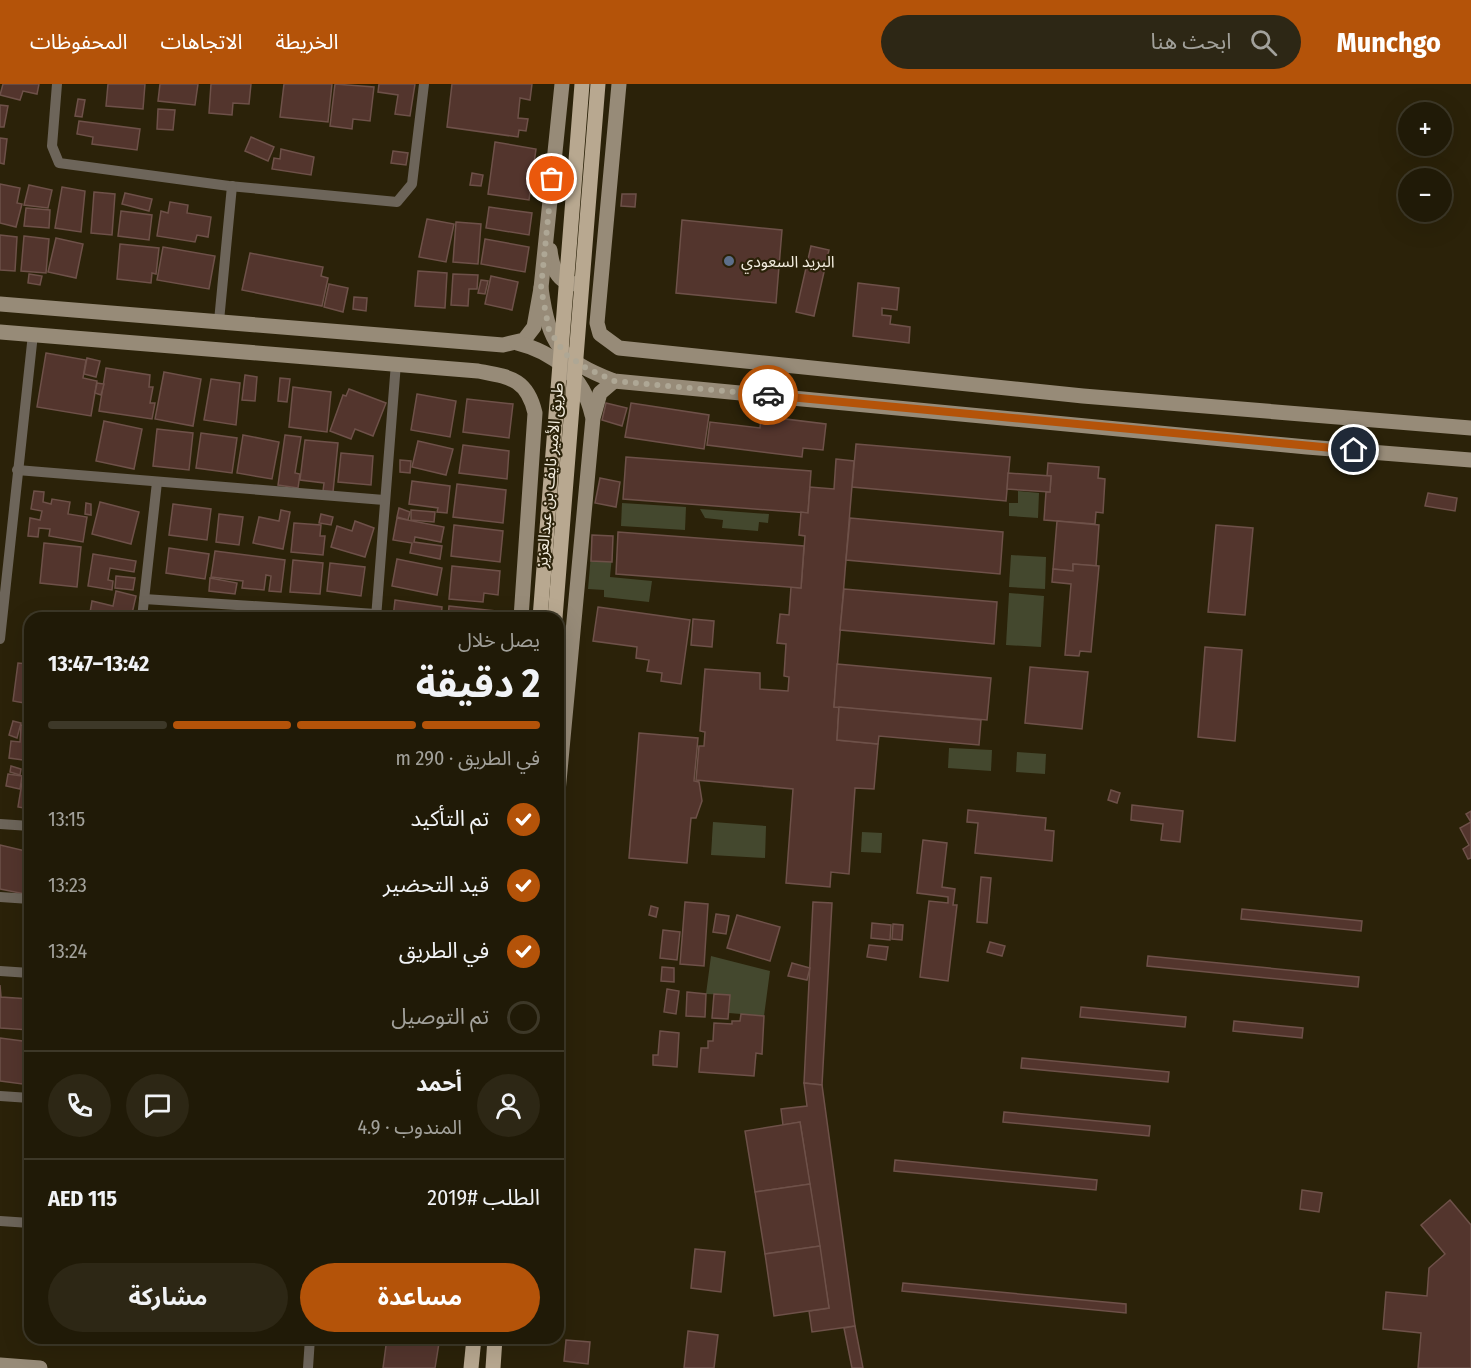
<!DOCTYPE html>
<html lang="ar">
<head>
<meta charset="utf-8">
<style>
	:root { --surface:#201a07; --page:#2d2715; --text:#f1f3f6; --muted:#a2a19b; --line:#3d3828; --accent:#b45309 }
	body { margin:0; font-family:"Fira Sans Condensed","Noto Sans Arabic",sans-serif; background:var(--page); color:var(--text); direction:rtl; height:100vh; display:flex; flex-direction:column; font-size:22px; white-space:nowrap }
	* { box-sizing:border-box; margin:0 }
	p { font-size:20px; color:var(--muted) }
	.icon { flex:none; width:33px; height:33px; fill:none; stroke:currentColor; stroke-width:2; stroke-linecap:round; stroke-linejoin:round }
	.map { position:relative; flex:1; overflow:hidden; direction:ltr }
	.drawer { position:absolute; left:24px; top:528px; width:540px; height:732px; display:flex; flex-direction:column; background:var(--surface); border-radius:18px; box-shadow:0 6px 24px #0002,0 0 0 2px var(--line); direction:rtl }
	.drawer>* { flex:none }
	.controls { position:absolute; left:1398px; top:18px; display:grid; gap:12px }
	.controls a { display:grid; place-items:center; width:54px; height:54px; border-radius:50%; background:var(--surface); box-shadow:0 6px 24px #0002,0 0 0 2px var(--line); font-size:30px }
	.pin { position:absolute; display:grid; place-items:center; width:51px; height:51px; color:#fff; margin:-26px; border:3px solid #fff; border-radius:50%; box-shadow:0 2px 6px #0007 }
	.courier { position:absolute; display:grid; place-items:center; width:60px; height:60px; margin:-30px; border:4px solid #b45309; border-radius:50%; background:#fff; color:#222; box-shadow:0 2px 8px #0007 }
	.summary em { font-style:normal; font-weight:700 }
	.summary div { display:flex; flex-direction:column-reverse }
	.summary { display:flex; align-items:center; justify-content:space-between; height:102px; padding:0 24px }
	h1 { font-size:39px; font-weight:700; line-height:45px }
	.bar { display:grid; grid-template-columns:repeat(4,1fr); gap:9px 6px; align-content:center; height:72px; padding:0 24px }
	.bar i { height:8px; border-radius:4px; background:var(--line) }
	.bar .on { background:var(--accent) }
	.bar p { grid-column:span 4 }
	.line { display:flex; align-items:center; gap:15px; padding:0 24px; border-top:2px solid var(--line) }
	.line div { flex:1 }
	.round { display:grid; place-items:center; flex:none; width:63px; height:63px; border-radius:32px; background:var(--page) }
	ol { padding:0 24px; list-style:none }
	li { display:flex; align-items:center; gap:18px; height:66px }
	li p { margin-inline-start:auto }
	li .icon { padding:6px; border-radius:50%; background:var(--accent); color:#fff; stroke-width:4 }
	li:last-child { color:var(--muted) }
	li i { width:33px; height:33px; border:3px solid var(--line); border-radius:50% }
	.primary-button { display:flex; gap:12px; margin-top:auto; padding:12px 24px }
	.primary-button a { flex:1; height:69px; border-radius:36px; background:var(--accent); color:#fff; font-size:24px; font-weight:700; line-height:69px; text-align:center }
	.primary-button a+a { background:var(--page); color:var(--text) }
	header { display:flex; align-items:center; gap:36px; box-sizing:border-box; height:84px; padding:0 30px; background:var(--accent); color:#fff }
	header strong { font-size:28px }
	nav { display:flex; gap:33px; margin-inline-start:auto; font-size:21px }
	.search { width:420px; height:54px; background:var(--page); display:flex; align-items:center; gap:15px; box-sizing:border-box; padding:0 21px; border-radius:33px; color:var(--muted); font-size:22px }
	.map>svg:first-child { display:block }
	.green { fill:#44482e }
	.building { fill:#53352d; stroke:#6e5149; stroke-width:1.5 }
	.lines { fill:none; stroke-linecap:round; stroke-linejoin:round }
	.street { stroke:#6d655a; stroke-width:10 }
	.secondary { stroke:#978b78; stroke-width:15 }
	.primary { stroke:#b8a890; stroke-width:15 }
	.primary-bridge { stroke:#b8a890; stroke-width:15 }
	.done { stroke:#aea795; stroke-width:6; stroke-dasharray:0 10.8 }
	.route { stroke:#b45309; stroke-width:8 }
	.service-dot { fill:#5c6f8a; stroke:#2b2209; stroke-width:2 }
	.labels { text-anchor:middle; stroke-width:4.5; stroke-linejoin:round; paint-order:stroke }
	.poi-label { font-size:16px; fill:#f4eee0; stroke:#2b2209; text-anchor:start }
	.street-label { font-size:16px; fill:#f4eee0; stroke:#2b2209 }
</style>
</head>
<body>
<header>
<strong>Munchgo</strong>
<div class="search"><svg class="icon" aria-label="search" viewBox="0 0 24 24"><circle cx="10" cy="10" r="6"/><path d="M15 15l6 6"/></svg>ابحث هنا</div>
<nav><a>الخريطة</a><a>الاتجاهات</a><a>المحفوظات</a></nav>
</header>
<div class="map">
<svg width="1471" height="1284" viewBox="0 0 1471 1284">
	<rect width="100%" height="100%" fill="#2b2209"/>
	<g class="green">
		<polygon points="1018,407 1039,409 1038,434 1009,432 1009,419 1018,419"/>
		<polygon points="622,419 686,423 685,446 621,442"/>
		<polygon points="700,425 769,430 768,439 759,438 758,447 722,444 723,436 705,434"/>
		<polygon points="591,470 612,472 610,493 652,497 649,518 604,513 604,506 588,505"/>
		<polygon points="1011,471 1046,473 1045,505 1009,503"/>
		<polygon points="1009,509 1044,512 1041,563 1006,561"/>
		<polygon points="949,664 992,666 991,687 948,684"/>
		<polygon points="1017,668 1046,670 1045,690 1016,688"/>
		<polygon points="713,738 766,742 765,774 711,771"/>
		<polygon points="862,748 882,749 881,769 861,768"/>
		<polygon points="711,872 770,887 764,932 729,929 730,911 706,910"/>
	</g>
	<g class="building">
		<polygon points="3,0 39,0 37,10 23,7 20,16 0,11"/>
		<polygon points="108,0 145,0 143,25 106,22"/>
		<polygon points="160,0 198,0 195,21 158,17"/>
		<polygon points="211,0 251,0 249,20 233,19 232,31 209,29"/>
		<polygon points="284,0 332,0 328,38 280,33"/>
		<polygon points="335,0 374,3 370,37 353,35 352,45 330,42"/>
		<polygon points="379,0 415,0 410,32 395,30 398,11 378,8"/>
		<polygon points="452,0 532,0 530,16 520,14 518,34 528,35 526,47 519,46 518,53 447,43"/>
		<polygon points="78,15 85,16 82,33 75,32"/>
		<polygon points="0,21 8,22 4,43 0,43"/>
		<polygon points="158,25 175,26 173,46 157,45"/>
		<polygon points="79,37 140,45 137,66 92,60 93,53 77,50"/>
		<polygon points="251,53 274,63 268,77 245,67"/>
		<polygon points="0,54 7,55 4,80 0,79"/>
		<polygon points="495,58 536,65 529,116 488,110"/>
		<polygon points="281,65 314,73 311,91 272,85 274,74 280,75"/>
		<polygon points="393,67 408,69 406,81 391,79"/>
		<polygon points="472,89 483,91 481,102 470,101"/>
		<polygon points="0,100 20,104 17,119 22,120 16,143 0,139"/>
		<polygon points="29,101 52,106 48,124 24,121"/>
		<polygon points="62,103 85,107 81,148 55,144"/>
		<polygon points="94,108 115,110 112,151 91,149"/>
		<polygon points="125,109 152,115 149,127 122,120"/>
		<polygon points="622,110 636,110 635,123 621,122"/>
		<polygon points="170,118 188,121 187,129 211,133 208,153 197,151 195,158 157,152 161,127 168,129"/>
		<polygon points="489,123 532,129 529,151 486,144"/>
		<polygon points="26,124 50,126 49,144 24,142"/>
		<polygon points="121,127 152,131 149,156 118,152"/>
		<polygon points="427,135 454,140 446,178 419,173"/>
		<polygon points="682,136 782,146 776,219 676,209"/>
		<polygon points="456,138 481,140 478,180 453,178"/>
		<polygon points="0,151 17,153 15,187 0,186"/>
		<polygon points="24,152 49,155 46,189 21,187"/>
		<polygon points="56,154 83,160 76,194 48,188"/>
		<polygon points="485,155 529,163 525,188 481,180"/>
		<polygon points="120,160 159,164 156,190 152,189 151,199 117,195"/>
		<polygon points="811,162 829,166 814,232 796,228"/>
		<polygon points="163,163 215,172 209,205 157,196"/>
		<polygon points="250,169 323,183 321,192 328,194 322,222 242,206"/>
		<polygon points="418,187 447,189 445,224 415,222"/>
		<polygon points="29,190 42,192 40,201 28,199"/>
		<polygon points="453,190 478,191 477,205 469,205 468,222 451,221"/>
		<polygon points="491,192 518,198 512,226 485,220"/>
		<polygon points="481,196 488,197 485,210 478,209"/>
		<polygon points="858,199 899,204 897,226 882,224 882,231 891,232 890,240 910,243 909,259 853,252"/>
		<polygon points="329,200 348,204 343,228 324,223"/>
		<polygon points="354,213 367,214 366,227 353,225"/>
		<polygon points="46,269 86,276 83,294 97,297 91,332 37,323"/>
		<polygon points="87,274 100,277 96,293 84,290"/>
		<polygon points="106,284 150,291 149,303 153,303 150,319 155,319 152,335 99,327"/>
		<polygon points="164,288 201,295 193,342 155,335"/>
		<polygon points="245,291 257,293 255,317 242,316"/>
		<polygon points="280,294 290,295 287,318 278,317"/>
		<polygon points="211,295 240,299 236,341 204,336"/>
		<polygon points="97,299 104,300 101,311 95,309"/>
		<polygon points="293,303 331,308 327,348 289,343"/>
		<polygon points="349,305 386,319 373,352 355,345 351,355 330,347 343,311 346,312"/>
		<polygon points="417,310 456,317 450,353 411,346"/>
		<polygon points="467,315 513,320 509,354 463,348"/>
		<polygon points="606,319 627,324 622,342 602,336"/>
		<polygon points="631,319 709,331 704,365 625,353"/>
		<polygon points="761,332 826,340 823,366 803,364 802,373 707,361 710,338 760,344"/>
		<polygon points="104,337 142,345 134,385 96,377"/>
		<polygon points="157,345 193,349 189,386 153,382"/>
		<polygon points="201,349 237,354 232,389 196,384"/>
		<polygon points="243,351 279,358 272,395 237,389"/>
		<polygon points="285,351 301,353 295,389 300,390 298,404 278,401"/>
		<polygon points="305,356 338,359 333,408 323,407 324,399 300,396"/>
		<polygon points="418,357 453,365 446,391 412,383"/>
		<polygon points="856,360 1010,373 1006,417 852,403"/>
		<polygon points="463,361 509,367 507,395 459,389"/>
		<polygon points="341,369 373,372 371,401 338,398"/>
		<polygon points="626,373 811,387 808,429 623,415"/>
		<polygon points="836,375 854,377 834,623 839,623 837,656 878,660 874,705 855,704 849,790 831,788 830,803 786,799 793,705 696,696 699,662 704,662 705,648 700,647 705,585 760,589 760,605 788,607 789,593 784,592 786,560 777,559 780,530 789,531 791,503 801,504 805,452 799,451 801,428 808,429 810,403 834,405"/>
		<polygon points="400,376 411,377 410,389 400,388"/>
		<polygon points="1048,379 1099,383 1098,394 1105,395 1103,429 1096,428 1095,440 1044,436 1046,408 1050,408 1051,392 1047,392"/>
		<polygon points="1008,389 1051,392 1050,408 1007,405"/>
		<polygon points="600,394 620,398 616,423 595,419"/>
		<polygon points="412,397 450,402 447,429 437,428 438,424 409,420"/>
		<polygon points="457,400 506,406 503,439 453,433"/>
		<polygon points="34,407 44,408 43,418 51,420 52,415 70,418 68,430 87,433 83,458 49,452 50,445 39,444 38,453 28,452 30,434 40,436 42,427 31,425"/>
		<polygon points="1428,409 1457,414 1455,427 1425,422"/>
		<polygon points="100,418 139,428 131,460 92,450"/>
		<polygon points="86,419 91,420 91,431 85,430"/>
		<polygon points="173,420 211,425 207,456 169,451"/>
		<polygon points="399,424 410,428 408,436 397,433"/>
		<polygon points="281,426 290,428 283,465 253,459 259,433 279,437"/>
		<polygon points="411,426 435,428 434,438 411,436"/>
		<polygon points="219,430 243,433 239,461 216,458"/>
		<polygon points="321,430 333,433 331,441 319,439"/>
		<polygon points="397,434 444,443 441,458 415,453 414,458 442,462 440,475 410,469 412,459 393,456"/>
		<polygon points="850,434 1003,448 1000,490 846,476"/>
		<polygon points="355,437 374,444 365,473 331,463 337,442 352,447"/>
		<polygon points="1057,437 1099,441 1096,482 1073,480 1073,487 1053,485"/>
		<polygon points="294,439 321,441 320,452 325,452 323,471 291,468"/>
		<polygon points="454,441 503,447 500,478 451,472"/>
		<polygon points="1216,441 1253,444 1245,531 1208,528"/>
		<polygon points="618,448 804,462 801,504 616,490"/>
		<polygon points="592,451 613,452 612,478 591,477"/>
		<polygon points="44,459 81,463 77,503 40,499"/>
		<polygon points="169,464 209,470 205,495 166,489"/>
		<polygon points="215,467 285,476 281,508 269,507 271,492 266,491 264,506 242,504 243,497 211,493"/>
		<polygon points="93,470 136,477 134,488 110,484 108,496 113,497 112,506 88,502"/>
		<polygon points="397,475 442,484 437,511 392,502"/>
		<polygon points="293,476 323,479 320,510 290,508"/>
		<polygon points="330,479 365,483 361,512 327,507"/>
		<polygon points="1073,480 1099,482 1091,568 1080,567 1079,572 1065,571 1071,500 1052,498 1053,485 1073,487"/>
		<polygon points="452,482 500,487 498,511 484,509 483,518 449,515"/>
		<polygon points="116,492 135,494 133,506 115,504"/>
		<polygon points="210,494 237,499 235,510 209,507"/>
		<polygon points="844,505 997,518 994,560 840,546"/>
		<polygon points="116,507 136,512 131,534 89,534 92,517 113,522"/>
		<polygon points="395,516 442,523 441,534 393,534"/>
		<polygon points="449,522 496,527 496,534 448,534"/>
		<polygon points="598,523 690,536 681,600 661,597 662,589 647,587 649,576 636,574 637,563 593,557"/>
		<polygon points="693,535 714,537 712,563 691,561"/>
		<polygon points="1205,563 1242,566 1235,657 1198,653"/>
		<polygon points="30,571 30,620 13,617 18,579 29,580"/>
		<polygon points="837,580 991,594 987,636 834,623"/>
		<polygon points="1030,583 1088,588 1082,645 1025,639"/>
		<polygon points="839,623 981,636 979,661 879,652 878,660 837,656"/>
		<polygon points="13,637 21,639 17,654 9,651"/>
		<polygon points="21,641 30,642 30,677 9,674 11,657 20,658"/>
		<polygon points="639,649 698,654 694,697 699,698 702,717 696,734 691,734 687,779 629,774"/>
		<polygon points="11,682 21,685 20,691 10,688"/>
		<polygon points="24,686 30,687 30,725 18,723"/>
		<polygon points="8,690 22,692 20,705 6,702"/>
		<polygon points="1111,706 1120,709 1117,719 1108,716"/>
		<polygon points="1132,721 1183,727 1180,758 1161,756 1163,740 1131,736"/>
		<polygon points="968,726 1046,734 1045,746 1054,747 1052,777 975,769 978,739 967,738"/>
		<polygon points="1471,727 1471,774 1468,775 1463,765 1469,761 1460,744 1471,738 1466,730"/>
		<polygon points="923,756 947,759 942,803 955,805 953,821 957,821 948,897 920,893 929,817 948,819 948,813 917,809"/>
		<polygon points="0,761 30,768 30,811 0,805"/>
		<polygon points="981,793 991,794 987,839 977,838"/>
		<polygon points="685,818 708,820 704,882 680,880"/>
		<polygon points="813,818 832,819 822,1001 804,999"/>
		<polygon points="651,822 658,824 656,833 649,831"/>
		<polygon points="1242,825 1362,837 1361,847 1241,835"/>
		<polygon points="716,830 729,832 726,850 713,848"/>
		<polygon points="737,831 780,843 770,877 727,864"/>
		<polygon points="872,839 891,841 890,856 871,854"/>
		<polygon points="893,840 903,841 902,856 892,855"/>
		<polygon points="663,846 680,848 677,876 660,874"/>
		<polygon points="990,858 1005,862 1002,872 987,868"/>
		<polygon points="869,861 888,863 886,876 867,873"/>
		<polygon points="1148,872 1359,893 1358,903 1147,882"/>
		<polygon points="792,879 810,884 807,896 788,892"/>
		<polygon points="662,883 674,884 674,898 661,897"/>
		<polygon points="0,901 1,913 30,915 30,946 0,944"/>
		<polygon points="667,905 679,907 676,930 664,928"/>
		<polygon points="687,908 706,910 705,933 686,932"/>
		<polygon points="714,910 730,911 728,935 712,934"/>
		<polygon points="1081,923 1186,933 1185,943 1080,933"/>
		<polygon points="741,930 764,932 762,970 756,969 754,992 699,988 701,964 708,964 708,957 713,957 714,939 732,940 732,937 740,937"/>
		<polygon points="1234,937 1303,944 1302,954 1233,947"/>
		<polygon points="660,947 679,949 677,983 653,981 653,971 658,971"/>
		<polygon points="0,954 30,958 30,1001 0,997"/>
		<polygon points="1022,974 1169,988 1168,998 1021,984"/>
		<polygon points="804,999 822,1001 855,1242 812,1248 809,1227 829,1224 800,1038 783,1041 781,1025 807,1022"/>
		<polygon points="1004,1028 1150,1042 1149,1052 1003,1038"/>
		<polygon points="800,1038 810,1100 755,1108 745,1047"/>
		<polygon points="895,1076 1097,1096 1096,1106 894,1087"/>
		<polygon points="810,1100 820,1162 765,1170 755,1108"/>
		<polygon points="1302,1106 1322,1109 1319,1128 1300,1125"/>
		<polygon points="1450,1116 1471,1141 1471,1284 1418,1284 1421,1249 1383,1245 1386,1208 1427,1212 1429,1184 1445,1170 1421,1141"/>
		<polygon points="820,1162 829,1224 774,1232 765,1170"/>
		<polygon points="695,1165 725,1168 721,1208 691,1204"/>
		<polygon points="903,1199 1126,1220 1126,1229 902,1207"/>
		<polygon points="855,1242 863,1284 852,1284 844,1244"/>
		<polygon points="688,1247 718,1251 714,1284 684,1284"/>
		<polygon points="387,1254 411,1254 439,1259 435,1284 383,1284"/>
		<polygon points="566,1256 590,1258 588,1280 564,1277"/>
	</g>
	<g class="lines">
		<g class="street">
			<polyline points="57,0 52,62 59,79 229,102 397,118 412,100 424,0"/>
			<polyline points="219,237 232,102"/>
			<polyline points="17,386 384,416"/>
			<polyline points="144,515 376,530"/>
			<polyline points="142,534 157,398"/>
			<polyline points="376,534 396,279"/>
			<polyline points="0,555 33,250"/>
			<polyline points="0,740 30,742"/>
			<polyline points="0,813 30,815"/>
			<polyline points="0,887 30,889"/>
			<polyline points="0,1012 30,1014"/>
			<polyline points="0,1137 30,1139"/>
			<polyline points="308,1284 310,1254"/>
		</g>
		<g class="secondary">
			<polyline points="619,0 597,239 600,250 619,264 1083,312 1471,344"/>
			<path d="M550 166C552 183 557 199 576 200"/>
			<path d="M541 204C549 261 560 276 614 297L1307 363 1471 376"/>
			<polyline points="0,220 503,261 524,256 534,243 541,204 562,0"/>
			<path d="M0 248 478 287C509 293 527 294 535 329L521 534"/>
			<path d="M517 259C554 268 584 293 592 331"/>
			<polyline points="558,708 593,334 600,309 614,297"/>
			<polyline points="0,1281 40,1284"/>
		</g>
		<g class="primary">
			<polyline points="471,1284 474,1254"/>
			<polyline points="493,1284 495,1254"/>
		</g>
		<g class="primary-bridge">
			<polyline points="540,534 582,0"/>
			<polyline points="555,534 598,0"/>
		</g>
	</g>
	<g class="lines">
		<polyline class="done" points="552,95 541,204 549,246 565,270 586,284 614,297 768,311"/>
		<polyline class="route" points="768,311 1354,366"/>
	</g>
	<circle class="service-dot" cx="729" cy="177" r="6"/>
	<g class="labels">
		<g class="poi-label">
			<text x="741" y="183">البريد السعودي</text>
		</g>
		<g class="street-label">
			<text transform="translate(549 391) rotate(-85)" y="6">طريق الأمير نايف بن عبدالعزيز</text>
		</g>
	</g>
</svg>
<div class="controls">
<a>+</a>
<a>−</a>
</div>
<div class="pin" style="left:552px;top:95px;background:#ea580c"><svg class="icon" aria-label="bag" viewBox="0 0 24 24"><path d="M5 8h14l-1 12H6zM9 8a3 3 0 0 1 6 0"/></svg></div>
<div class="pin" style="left:1354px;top:366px;background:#1f2937"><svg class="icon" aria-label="home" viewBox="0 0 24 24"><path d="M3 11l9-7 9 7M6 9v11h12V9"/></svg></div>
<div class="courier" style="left:768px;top:311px"><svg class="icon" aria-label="car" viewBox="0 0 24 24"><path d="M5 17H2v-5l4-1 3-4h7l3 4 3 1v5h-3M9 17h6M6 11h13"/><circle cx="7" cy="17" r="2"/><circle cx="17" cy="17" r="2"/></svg></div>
<section class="drawer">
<div class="summary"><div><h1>2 دقيقة</h1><p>يصل خلال</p></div><em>13:42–13:47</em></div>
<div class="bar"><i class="on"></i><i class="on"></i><i class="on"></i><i></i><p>في الطريق · 290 m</p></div>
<ol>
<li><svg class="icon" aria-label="check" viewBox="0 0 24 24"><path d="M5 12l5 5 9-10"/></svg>تم التأكيد<p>13:15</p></li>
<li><svg class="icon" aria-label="check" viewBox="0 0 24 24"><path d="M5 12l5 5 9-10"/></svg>قيد التحضير<p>13:23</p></li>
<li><svg class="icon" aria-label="check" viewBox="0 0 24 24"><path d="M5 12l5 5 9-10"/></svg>في الطريق<p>13:24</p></li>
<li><i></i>تم التوصيل</li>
</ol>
<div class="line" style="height:108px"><a class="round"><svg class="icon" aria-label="person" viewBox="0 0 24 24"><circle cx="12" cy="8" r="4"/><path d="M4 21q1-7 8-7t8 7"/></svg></a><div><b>أحمد</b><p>المندوب · 4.9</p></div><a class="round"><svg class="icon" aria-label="chat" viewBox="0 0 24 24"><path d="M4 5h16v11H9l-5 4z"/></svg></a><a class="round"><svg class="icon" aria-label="phone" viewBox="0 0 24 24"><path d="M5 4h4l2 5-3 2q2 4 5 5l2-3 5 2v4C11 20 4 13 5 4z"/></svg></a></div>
<div class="line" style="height:78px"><div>الطلب #2019</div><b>AED 115</b></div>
<div class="primary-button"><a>مساعدة</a><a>مشاركة</a></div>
</section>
</div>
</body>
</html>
